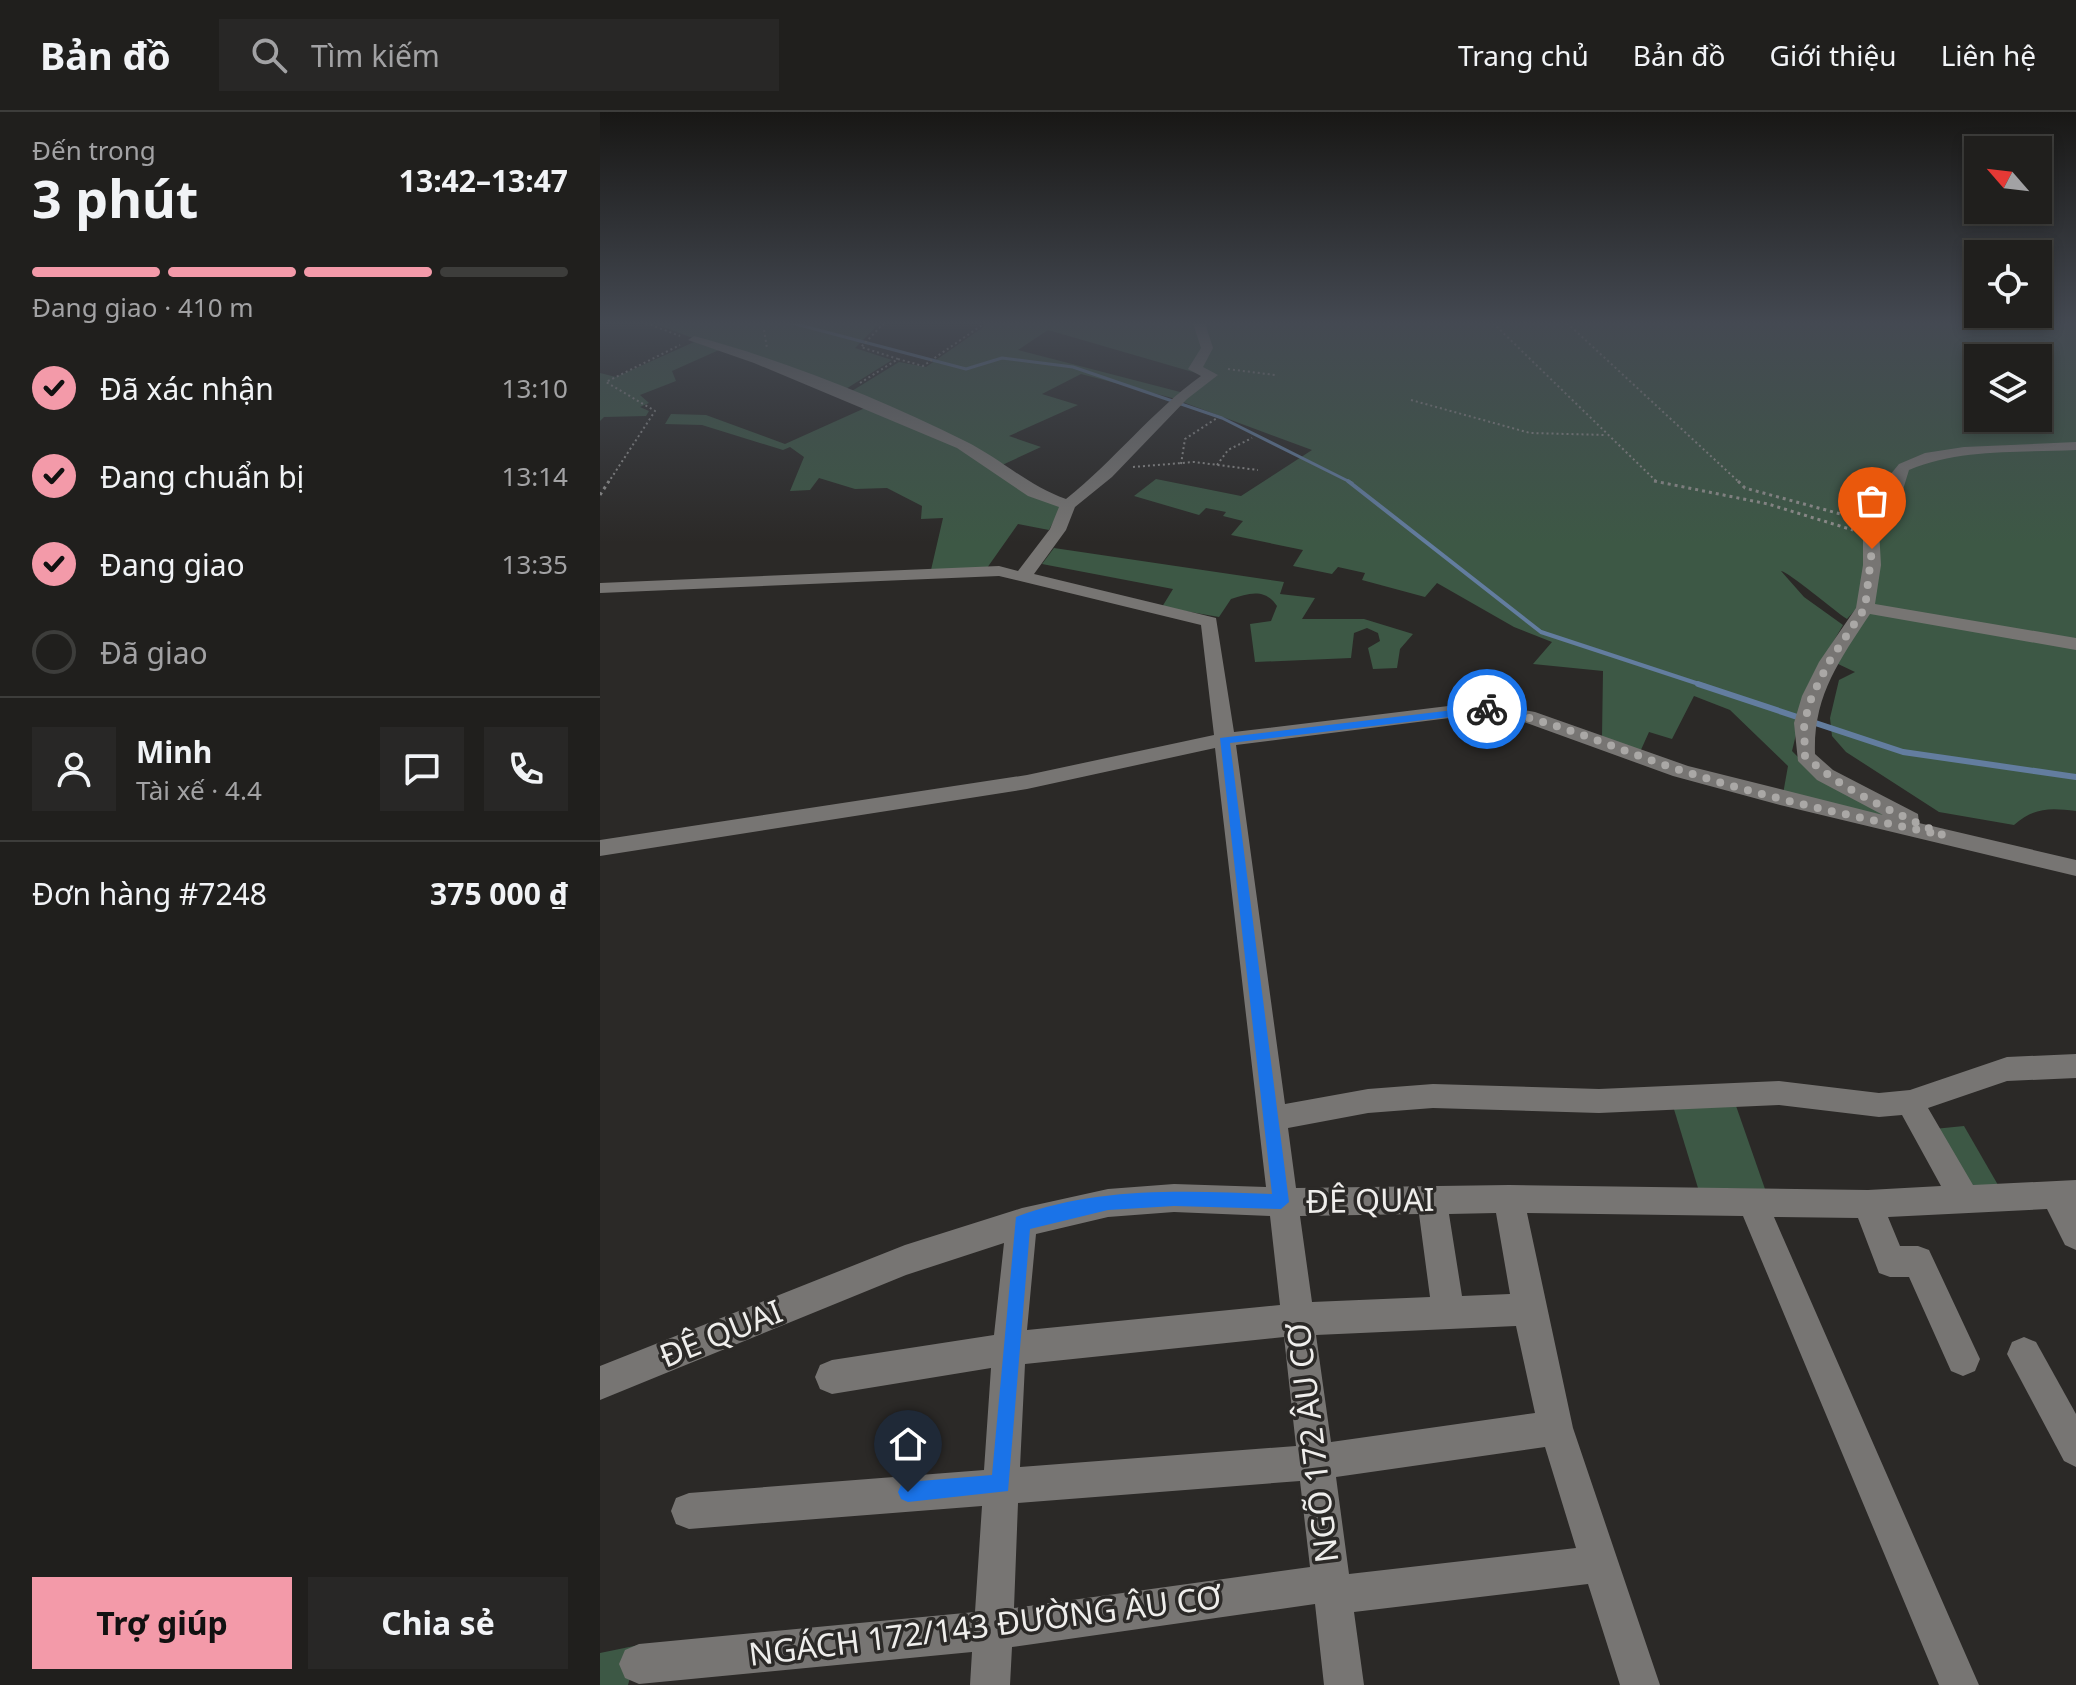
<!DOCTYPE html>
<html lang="vi">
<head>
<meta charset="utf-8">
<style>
	:root { --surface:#201f1d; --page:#282726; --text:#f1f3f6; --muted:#a2a2a4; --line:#3d3d3b; --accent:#f39aa9 }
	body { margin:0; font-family:"Noto Sans",sans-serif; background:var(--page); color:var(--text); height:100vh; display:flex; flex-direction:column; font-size:30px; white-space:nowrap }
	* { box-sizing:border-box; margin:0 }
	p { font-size:26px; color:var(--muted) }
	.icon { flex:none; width:44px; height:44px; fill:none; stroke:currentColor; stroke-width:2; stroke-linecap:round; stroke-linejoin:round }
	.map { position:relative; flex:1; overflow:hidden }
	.panel { display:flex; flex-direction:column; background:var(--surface); width:600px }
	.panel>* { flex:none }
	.needle { width:52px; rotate:298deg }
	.tools { position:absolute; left:1364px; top:24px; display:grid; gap:16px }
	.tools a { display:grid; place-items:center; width:88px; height:88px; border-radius:0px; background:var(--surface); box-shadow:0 4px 12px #0003,0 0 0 2px var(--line); font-size:40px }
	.pin { position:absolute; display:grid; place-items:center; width:68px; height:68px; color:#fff; margin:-82px -34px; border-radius:50% 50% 50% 0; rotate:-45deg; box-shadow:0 0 8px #0007 }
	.pin .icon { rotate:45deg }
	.courier { position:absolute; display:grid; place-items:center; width:80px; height:80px; margin:-40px; border:6px solid #1a73e8; border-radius:50%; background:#fff; color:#222; box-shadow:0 2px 10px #0007 }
	.headline em { font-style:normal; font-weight:700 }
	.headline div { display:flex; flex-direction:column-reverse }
	.headline { display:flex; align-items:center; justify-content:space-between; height:136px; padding:0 32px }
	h1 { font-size:52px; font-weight:700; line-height:60px }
	.bar { display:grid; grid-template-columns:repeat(4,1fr); gap:12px 8px; align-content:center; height:96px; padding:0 32px }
	.bar i { height:10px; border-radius:6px; background:var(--line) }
	.bar .active { background:var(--accent) }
	.bar p { grid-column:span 4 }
	.line { display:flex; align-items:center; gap:20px; padding:0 32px; border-top:2px solid var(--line) }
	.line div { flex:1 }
	.round { display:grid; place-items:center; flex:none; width:84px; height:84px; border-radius:0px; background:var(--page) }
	ol { padding:0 32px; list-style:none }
	li { display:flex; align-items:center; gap:24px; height:88px }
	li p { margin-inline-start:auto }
	li .icon { padding:8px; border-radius:50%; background:var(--accent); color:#111; stroke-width:4 }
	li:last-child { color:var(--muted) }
	li i { width:44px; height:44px; border:4px solid var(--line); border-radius:50% }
	.cta { display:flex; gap:16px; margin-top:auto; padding:16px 32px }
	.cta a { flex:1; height:92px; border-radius:0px; background:var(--accent); color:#111; font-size:32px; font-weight:700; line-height:92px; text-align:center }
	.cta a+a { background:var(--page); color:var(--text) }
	header { display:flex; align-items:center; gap:48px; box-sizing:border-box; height:112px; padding:0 40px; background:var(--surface); border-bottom:2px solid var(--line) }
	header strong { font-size:38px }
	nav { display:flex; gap:44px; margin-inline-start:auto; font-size:28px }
	.search { width:560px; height:72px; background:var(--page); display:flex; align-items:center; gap:20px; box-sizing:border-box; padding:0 28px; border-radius:0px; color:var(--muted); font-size:30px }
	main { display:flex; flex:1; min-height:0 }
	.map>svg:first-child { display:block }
	.green { fill:#3d5845; fill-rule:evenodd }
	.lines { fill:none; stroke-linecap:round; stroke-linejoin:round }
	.stream-far2 { stroke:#637d9f; stroke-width:3 }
	.stream-far1 { stroke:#637d9f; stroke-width:4 }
	.stream { stroke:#637d9f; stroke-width:6 }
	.path-far1 { stroke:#908f8d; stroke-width:2; stroke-dasharray:2 3; stroke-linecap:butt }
	.path { stroke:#908f8d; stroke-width:3; stroke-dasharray:3 4; stroke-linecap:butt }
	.minor { fill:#777573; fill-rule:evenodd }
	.route { fill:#1a73e8 }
	.done { stroke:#aaa8a6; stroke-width:8; stroke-dasharray:0 14.4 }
	.labels { text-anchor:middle; stroke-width:7; stroke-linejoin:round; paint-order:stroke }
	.near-street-label { font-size:32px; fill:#eeedeb; stroke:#2b2927 }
</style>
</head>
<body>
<header>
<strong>Bản đồ</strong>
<div class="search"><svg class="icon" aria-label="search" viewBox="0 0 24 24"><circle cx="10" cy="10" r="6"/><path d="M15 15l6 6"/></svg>Tìm kiếm</div>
<nav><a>Trang chủ</a><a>Bản đồ</a><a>Giới thiệu</a><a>Liên hệ</a></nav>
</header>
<main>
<section class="panel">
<div class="headline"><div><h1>3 phút</h1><p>Đến trong</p></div><em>13:42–13:47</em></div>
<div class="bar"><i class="active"></i><i class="active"></i><i class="active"></i><i></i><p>Đang giao · 410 m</p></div>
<ol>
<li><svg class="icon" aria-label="check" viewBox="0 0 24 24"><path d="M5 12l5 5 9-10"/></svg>Đã xác nhận<p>13:10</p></li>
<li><svg class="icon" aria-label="check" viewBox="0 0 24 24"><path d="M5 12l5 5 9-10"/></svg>Đang chuẩn bị<p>13:14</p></li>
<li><svg class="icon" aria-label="check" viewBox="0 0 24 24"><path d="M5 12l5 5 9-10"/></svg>Đang giao<p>13:35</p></li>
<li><i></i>Đã giao</li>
</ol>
<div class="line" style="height:144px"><a class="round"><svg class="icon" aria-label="person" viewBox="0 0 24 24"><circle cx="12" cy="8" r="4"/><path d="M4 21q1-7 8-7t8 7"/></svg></a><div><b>Minh</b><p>Tài xế · 4.4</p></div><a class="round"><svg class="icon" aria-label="chat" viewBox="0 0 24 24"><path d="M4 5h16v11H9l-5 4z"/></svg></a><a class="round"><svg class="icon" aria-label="phone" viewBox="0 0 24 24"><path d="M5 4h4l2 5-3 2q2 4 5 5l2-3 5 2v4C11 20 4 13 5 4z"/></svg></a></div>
<div class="line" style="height:104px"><div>Đơn hàng #7248</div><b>375 000 ₫</b></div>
<div class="cta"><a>Trợ giúp</a><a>Chia sẻ</a></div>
</section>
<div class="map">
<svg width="1476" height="1573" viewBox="0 0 1476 1573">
	<rect width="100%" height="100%" fill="#2b2927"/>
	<g class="green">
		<polygon points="52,211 280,211 255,236 292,248 241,280"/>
		<path d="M389 211H1476V699C1450 696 1435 695 1414 713L1339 700 1246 640 1232 624 1230 606 1239 568 1255 560 1236 551 1255 498 1247 507C1233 498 1189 460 1181 459L1204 485 1243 513 1208 573 1192 639 1211 658 1320 715 1183 682 1188 654 1130 598 1094 584 1072 627 1049 620 1040 640 1002 625 1003 559 933 552 952 530 914 515 837 471 825 485 762 468 765 461 738 455 732 462 693 454 703 438 631 423 643 409 623 404 626 400 606 396 599 403 534 384 556 367 641 384 712 338 580 289 610 265 448 218 418 238 584 281 576 287 481 262 442 282 478 293 409 324 441 335 400 354 247 282 299 250 326 255ZM1378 246H1438V306H1378Z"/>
		<polygon points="94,230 119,238 72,259 76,269 40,283 49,291 40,295 49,299 46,304 4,305 0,309 0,261 16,265"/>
		<polygon points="265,296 363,336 432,383 461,395 449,418 418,412 387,456 331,458 343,406 321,407 322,394 287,376 255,377 219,366 210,378 190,379 204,345 190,335 183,338 102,313 65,312 71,302 106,303 185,332"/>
		<path d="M454 436 684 470 680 482 715 486 702 507H764L813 522 800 537 797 556 773 557 768 536 780 529 778 521 767 516 754 521 751 546 655 550 650 512 671 509 677 494C665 476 649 481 631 487L619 505 562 495 573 477 442 452Z"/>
		<polygon points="1135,991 1165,1077 1098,1076 1073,994"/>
		<polygon points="1364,1014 1398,1073 1366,1077 1334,1017"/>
		<polygon points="39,1533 28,1573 0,1573 0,1541"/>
	</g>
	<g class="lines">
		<polyline class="stream-far2" points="192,211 366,257 402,246 473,255 622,306 752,371"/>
		<polyline class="stream-far1" points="748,369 941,520 1105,574"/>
		<polyline class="stream" points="1098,572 1303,640 1476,665"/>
		<g class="path-far1">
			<polyline points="46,211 80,224"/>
			<polyline points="893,211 1058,371"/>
			<polyline points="967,211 1140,371"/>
			<polyline points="164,218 167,236"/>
			<polyline points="298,247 323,254 385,211"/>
			<polyline points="628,257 675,263"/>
			<polyline points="260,271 298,247 261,235 284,211"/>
			<polyline points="811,288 930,321 1006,323"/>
			<polyline points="581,352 585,327 617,306"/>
			<polyline points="617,353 628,338 652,326"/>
			<polyline points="533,355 594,350 658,358"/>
			<polyline points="8,371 55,299 6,270 80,233"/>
		</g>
		<g class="path">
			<polyline points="1054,369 1168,392 1253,418"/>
			<polyline points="1138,369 1145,376 1259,407"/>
			<polyline points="0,383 9,369"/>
		</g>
		<g class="minor">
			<path d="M593 211H605L613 236 603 255 618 263 587 287 512 365 475 395 466 418 434 462 616 506 634 620 881 590 935 600 1088 654 1283 703 1217 668 1198 649 1194 611 1202 584 1219 550 1256 496 1263 453V418L1285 384 1290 363 1299 352 1325 341 1364 335 1476 330V338C1421 341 1361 336 1309 358L1301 384 1279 418 1281 453 1275 492 1476 526V538L1270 502C1239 549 1213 584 1215 642L1233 658 1318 702 1319 711 1476 748V764L1180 693 1073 664 924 610 881 602 636 633 685 992 768 977 833 972 999 977 1179 969 1279 981 1310 978 1407 945 1476 942V966L1407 969 1328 996 1373 1073 1476 1068V1138L1465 1133 1447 1097 1288 1105 1300 1134H1318L1329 1138 1380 1247 1375 1259 1363 1264 1351 1259 1309 1165H1290L1279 1161 1258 1106 1174 1105 1379 1573H1339L1143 1104 927 1101 973 1316 1060 1573H1020L988 1472 754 1500 764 1573H724L715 1492 412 1535 410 1573H370L372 1540 39 1572 25 1566 19 1552 25 1538 39 1532 375 1500 382 1394 89 1417 76 1412 71 1399 76 1386 89 1381 384 1358 391 1256 232 1282 220 1277 215 1265 220 1253 232 1248 394 1223 404 1131 306 1163 0 1288V1254L305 1133 422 1096 508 1077 574 1072 666 1075 615 636 427 677 0 744V728L427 663 614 623 601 513 399 464 0 481V471L399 454 418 459 450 417 459 395 428 384 357 336 154 251 88 228 94 224C184 248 281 287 365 329 400 346 428 374 466 387 514 349 552 299 601 264L588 257 601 236ZM1179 993 1279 1005 1302 1003 1341 1074 1268 1078 909 1073 696 1076 688 1016 768 1001 833 996 999 1001ZM574 1100 670 1104 680 1193 427 1218 436 1122 508 1105ZM896 1101 910 1182 862 1184 849 1102ZM819 1102 830 1185 712 1190 700 1104ZM916 1214 935 1301 731 1330 716 1223ZM684 1225 696 1334 420 1355 425 1252ZM945 1335 976 1436 749 1462 736 1365ZM700 1369 710 1455 414 1496 418 1391Z"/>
			<polygon points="1424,1225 1436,1230 1476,1302 1476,1355 1464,1349 1407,1242 1412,1230"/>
		</g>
	</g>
	<linearGradient id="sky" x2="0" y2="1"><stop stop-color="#181715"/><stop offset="0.49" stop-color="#444952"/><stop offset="1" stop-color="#444952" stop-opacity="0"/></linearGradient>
	<rect width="1476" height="431" fill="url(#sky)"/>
	<path class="route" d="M887 594 891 600 630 631 689 1090 681 1097 574 1094 508 1098 430 1117 408 1379 308 1390 301 1387 298 1380 301 1373 308 1370 392 1363 416 1105C497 1074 587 1079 672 1082L620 626Z"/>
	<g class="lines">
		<path class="done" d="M887 597C954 607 1016 638 1080 658 1166 686 1255 705 1343 723 1295 700 1244 680 1205 644L1204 611 1212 584 1229 550 1265 496 1272 437"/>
	</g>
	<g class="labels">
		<g class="near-street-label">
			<text transform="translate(770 1089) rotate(-1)" y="11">ĐÊ QUAI</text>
			<text transform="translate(121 1222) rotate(-22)" y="11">ĐÊ QUAI</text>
			<text transform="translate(713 1331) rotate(-97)" y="11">NGÕ 172 ÂU CƠ</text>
			<text transform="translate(385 1514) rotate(-7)" y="11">NGÁCH 172/143 ĐƯỜNG ÂU CƠ</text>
		</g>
	</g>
</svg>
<div class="tools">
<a><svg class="needle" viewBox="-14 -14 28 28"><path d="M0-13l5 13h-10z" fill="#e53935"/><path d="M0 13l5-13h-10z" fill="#a2a2a4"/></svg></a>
<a><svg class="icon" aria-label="locate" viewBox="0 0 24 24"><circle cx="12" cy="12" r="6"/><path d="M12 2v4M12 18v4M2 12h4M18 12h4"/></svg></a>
<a><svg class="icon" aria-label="layers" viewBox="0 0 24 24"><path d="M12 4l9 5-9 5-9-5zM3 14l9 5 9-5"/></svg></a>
</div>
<div class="pin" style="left:1272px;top:437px;background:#ea580c"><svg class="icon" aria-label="bag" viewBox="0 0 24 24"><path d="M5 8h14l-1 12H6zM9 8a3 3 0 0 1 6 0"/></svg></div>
<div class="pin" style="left:308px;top:1380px;background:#1f2937"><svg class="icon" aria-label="home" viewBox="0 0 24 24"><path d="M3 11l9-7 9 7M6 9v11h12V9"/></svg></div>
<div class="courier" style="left:887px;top:597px"><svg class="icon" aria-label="bike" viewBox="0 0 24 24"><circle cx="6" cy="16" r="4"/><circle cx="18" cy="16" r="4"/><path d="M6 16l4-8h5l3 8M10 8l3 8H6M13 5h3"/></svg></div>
</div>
</main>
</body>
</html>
